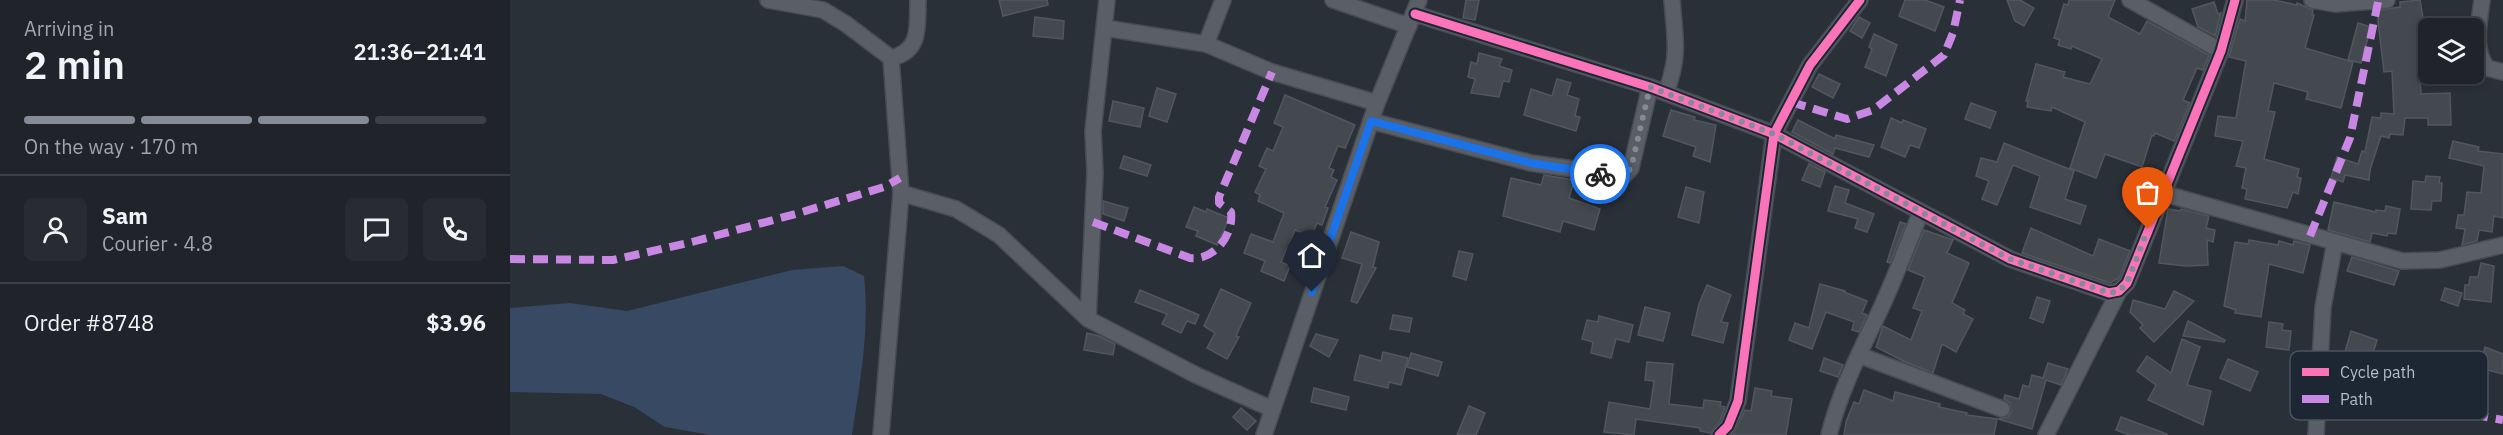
<!DOCTYPE html>
<html lang="en">
<head>
<meta charset="utf-8">
<style>
	:root { --surface:#20242a; --page:#282c32; --text:#f1f3f6; --muted:#a2a4a8; --line:#3d4147; --accent:#848b96 }
	body { margin:0; font-family:"IBM Plex Sans",sans-serif; background:var(--page); color:var(--text); height:100vh; display:flex; flex-direction:column; font-size:22px; white-space:nowrap }
	* { box-sizing:border-box; margin:0 }
	p { font-size:20px; color:var(--muted) }
	.icon { flex:none; width:33px; height:33px; fill:none; stroke:currentColor; stroke-width:2; stroke-linecap:round; stroke-linejoin:round }
	.map { position:relative; flex:1; overflow:hidden }
	.drawer { display:flex; flex-direction:column; background:var(--surface); width:510px }
	.drawer>* { flex:none }
	.fabs { position:absolute; left:1908px; top:18px; display:grid; gap:12px }
	.fabs a { display:grid; place-items:center; width:66px; height:66px; border-radius:9px; background:var(--surface); box-shadow:0 3px 9px #0003,0 0 0 2px var(--line); font-size:30px }
	.pin { position:absolute; display:grid; place-items:center; width:51px; height:51px; color:#fff; margin:-62px -26px; border-radius:50% 50% 50% 0; rotate:-45deg; box-shadow:0 0 6px #0007 }
	.pin .icon { rotate:45deg }
	.courier { position:absolute; display:grid; place-items:center; width:60px; height:60px; margin:-30px; border:4px solid #1a73e8; border-radius:50%; background:#fff; color:#222; box-shadow:0 2px 8px #0007 }
	.summary em { font-style:normal; font-weight:600 }
	.summary div { display:flex; flex-direction:column-reverse }
	.summary { display:flex; align-items:center; justify-content:space-between; height:102px; padding:0 24px }
	h1 { font-size:39px; font-weight:600; line-height:45px }
	.bar { display:grid; grid-template-columns:repeat(4,1fr); gap:9px 6px; align-content:center; height:72px; padding:0 24px }
	.bar i { height:8px; border-radius:4px; background:var(--line) }
	.bar .on { background:var(--accent) }
	.bar p { grid-column:span 4 }
	.line { display:flex; align-items:center; gap:15px; padding:0 24px; border-top:2px solid var(--line) }
	.line div { flex:1 }
	.round { display:grid; place-items:center; flex:none; width:63px; height:63px; border-radius:9px; background:var(--page) }
	main { display:flex; flex:1; min-height:0 }
	.map>svg:first-child { display:block }
	.water { fill:#384963 }
	.building { fill:#444950; stroke:#52575f; stroke-width:1.5 }
	.lines { fill:none; stroke-linecap:round; stroke-linejoin:round }
	.street-casing { stroke:#484c53; stroke-width:18 }
	.street { stroke:#5a5e66; stroke-width:15 }
	.quiet { stroke:#c787e3; stroke-width:8; stroke-dasharray:15 8; stroke-linecap:butt }
	.cycleway-casing { stroke:#1d2633; stroke-width:13 }
	.cycleway { stroke:#fb73b8; stroke-width:9 }
	.done { stroke:#848b96; stroke-width:6; stroke-dasharray:0 10.8 }
	.route { stroke:#1a73e8; stroke-width:8 }
	.key { fill:#1d2633; stroke:#4a5360; stroke-width:1.5 }
	.key-label { font-size:16px; fill:#b4bcc9 }
</style>
</head>
<body>
<main>
<section class="drawer">
<div class="summary"><div><h1>2 min</h1><p>Arriving in</p></div><em>21:36–21:41</em></div>
<div class="bar"><i class="on"></i><i class="on"></i><i class="on"></i><i></i><p>On the way · 170 m</p></div>
<div class="line" style="height:108px"><a class="round"><svg class="icon" aria-label="person" viewBox="0 0 24 24"><circle cx="12" cy="8" r="4"/><path d="M4 21q1-7 8-7t8 7"/></svg></a><div><b>Sam</b><p>Courier · 4.8</p></div><a class="round"><svg class="icon" aria-label="chat" viewBox="0 0 24 24"><path d="M4 5h16v11H9l-5 4z"/></svg></a><a class="round"><svg class="icon" aria-label="phone" viewBox="0 0 24 24"><path d="M5 4h4l2 5-3 2q2 4 5 5l2-3 5 2v4C11 20 4 13 5 4z"/></svg></a></div>
<div class="line" style="height:78px"><div>Order #8748</div><b>$3.96</b></div>
</section>
<div class="map">
<svg width="1993" height="435" viewBox="0 0 1993 435">
	<rect width="100%" height="100%" fill="#2a3038"/>
	<path class="water" d="M333 266 354 276C360 329 350 382 342 435H200L155 427 124 407 91 394 0 392V308L60 303 117 311 282 270Z"/>
	<g class="building">
		<polygon points="489,0 537,0 538,5 493,16"/>
		<polygon points="956,0 969,0 965,20 953,18"/>
		<polygon points="1395,0 1415,0 1434,7 1425,31 1389,16"/>
		<polygon points="1497,0 1510,0 1524,8 1514,26 1505,21"/>
		<polygon points="1559,0 1605,0 1598,17 1630,34 1637,21 1699,55 1693,70 1687,68 1673,100 1680,103 1664,141 1645,133 1644,136 1642,135 1632,167 1595,154 1586,178 1560,168 1575,122 1542,107 1541,111 1517,107 1518,101 1516,101 1526,64 1555,72 1553,77 1580,84 1592,59 1562,46 1561,49 1548,45 1550,40 1544,38 1554,4 1558,5"/>
		<polygon points="1737,0 1764,0 1787,5 1787,3 1803,10 1802,15 1804,15 1795,48 1843,62 1831,108 1796,99 1798,92 1764,83 1758,111 1765,112 1754,159 1789,169 1787,177 1791,178 1788,194 1783,192 1777,208 1735,199 1737,189 1732,188 1736,168 1726,166 1733,141 1705,136 1708,116 1726,118 1736,61 1719,57 1730,19 1735,21"/>
		<polygon points="1910,0 1916,36 1907,37 1911,94 1940,93 1941,125 1918,125 1918,118 1895,118 1893,135 1880,134 1879,138 1871,136 1860,170 1859,180 1835,175 1833,182 1821,178 1827,157 1848,164 1852,151 1855,152 1862,117 1871,118 1871,113 1884,114 1882,71 1874,72 1868,21 1869,10 1890,7 1890,2"/>
		<polygon points="1704,2 1708,14 1711,13 1705,36 1688,27 1682,9"/>
		<polygon points="525,17 554,21 553,39 523,36"/>
		<polygon points="1349,17 1360,23 1352,38 1340,31"/>
		<polygon points="1848,23 1861,27 1851,63 1838,60"/>
		<polygon points="1364,34 1387,45 1376,76 1355,67 1362,49 1359,47"/>
		<polygon points="969,53 992,59 989,66 1002,70 999,82 993,81 989,97 961,93 965,79 958,77 961,62 967,64"/>
		<polygon points="1309,74 1330,84 1323,98 1302,87"/>
		<polygon points="1047,79 1061,83 1057,95 1069,99 1065,116 1070,117 1066,131 1014,115 1021,89 1042,96"/>
		<polygon points="647,88 666,94 657,122 639,116"/>
		<polygon points="775,95 845,125 835,148 828,146 819,168 824,170 821,177 827,180 815,207 818,208 812,225 807,223 803,233 798,231 796,234 785,230 771,262 780,266 774,281 751,271 755,261 734,253 741,234 763,242 774,213 748,201 750,195 745,192 756,169 749,166 757,148 763,151 773,127 764,123"/>
		<polygon points="603,101 634,108 630,127 599,121"/>
		<polygon points="1461,103 1486,112 1480,128 1455,119"/>
		<polygon points="1161,110 1185,117 1184,120 1206,125 1200,162 1183,156 1186,147 1153,136"/>
		<polygon points="1381,118 1392,123 1393,120 1416,129 1409,148 1400,145 1395,157 1371,147"/>
		<polygon points="1288,120 1325,139 1326,135 1364,145 1359,157 1325,148 1323,154 1282,132"/>
		<polygon points="1943,141 1969,147 1968,151 1993,154 1993,218 1984,216 1982,232 1969,230 1967,241 1952,245 1955,229 1946,228 1948,215 1954,215 1957,192 1971,193 1974,166 1939,158"/>
		<polygon points="1494,143 1564,171 1555,199 1576,206 1570,224 1520,207 1530,176 1503,165 1487,205 1472,199 1479,181 1466,176 1471,158 1487,162"/>
		<polygon points="614,156 641,165 637,176 610,168"/>
		<polygon points="1299,164 1315,172 1310,187 1292,180"/>
		<polygon points="1034,175 1064,180 1059,198 1090,209 1084,230 1053,221 1050,232 993,216 1001,178 1031,185"/>
		<polygon points="1916,176 1930,177 1929,183 1932,183 1931,201 1922,201 1921,210 1901,209 1903,181 1915,182"/>
		<polygon points="1325,186 1339,190 1335,203 1364,214 1357,232 1345,228 1348,219 1318,211"/>
		<polygon points="1176,187 1194,192 1189,223 1168,217"/>
		<polygon points="593,201 618,208 614,221 593,214"/>
		<polygon points="1824,202 1866,212 1866,210 1875,211 1876,206 1890,209 1886,234 1878,233 1877,236 1862,233 1860,242 1818,230"/>
		<polygon points="684,207 696,212 697,209 719,218 707,245 686,236 688,231 676,227"/>
		<polygon points="1658,209 1670,211 1671,209 1699,216 1696,228 1705,230 1703,242 1697,240 1698,265 1676,266 1649,263"/>
		<polygon points="1390,222 1396,224 1380,263 1377,262"/>
		<polygon points="1521,228 1583,256 1589,239 1620,251 1609,278 1600,283 1512,253"/>
		<polygon points="1414,230 1443,240 1437,253 1459,263 1442,303 1455,310 1453,314 1463,319 1446,352 1432,344 1423,373 1393,361 1366,347 1373,326 1401,340 1412,311 1403,308 1415,277 1398,270"/>
		<polygon points="841,232 869,242 863,267 866,268 847,303 841,301 852,264 832,258"/>
		<polygon points="1739,240 1768,245 1769,241 1783,245 1784,241 1800,245 1793,273 1759,264 1751,317 1725,313 1726,310 1714,306 1725,242 1738,244"/>
		<polygon points="949,251 963,254 956,280 943,276"/>
		<polygon points="1842,257 1889,271 1884,285 1837,271"/>
		<polygon points="1971,263 1984,266 1981,302 1954,299 1955,285 1959,285 1960,277 1968,277"/>
		<polygon points="1310,284 1335,291 1334,292 1357,301 1352,313 1357,315 1349,332 1342,330 1344,322 1316,312 1302,349 1279,340 1285,323 1299,328"/>
		<polygon points="1197,285 1221,295 1211,322 1218,323 1213,343 1182,335 1189,304"/>
		<polygon points="1935,288 1952,293 1948,306 1931,300"/>
		<polygon points="711,289 741,303 726,336 729,337 717,359 697,348 705,333 694,326"/>
		<polygon points="630,290 689,315 685,324 677,321 671,333 652,324 657,314 625,302"/>
		<polygon points="1664,291 1684,301 1644,342 1630,328 1633,325 1620,312 1623,300 1655,309"/>
		<polygon points="1527,297 1540,301 1533,323 1520,318"/>
		<polygon points="1135,307 1160,313 1153,341 1128,335"/>
		<polygon points="883,315 902,318 899,332 880,329"/>
		<polygon points="1089,316 1123,325 1119,342 1106,339 1101,358 1081,353 1083,342 1072,339 1077,320 1088,322"/>
		<polygon points="1678,321 1715,340 1714,342 1673,336"/>
		<polygon points="1759,322 1773,324 1772,330 1781,331 1779,350 1756,347"/>
		<polygon points="1841,331 1867,340 1860,363 1866,365 1860,382 1837,375 1844,355 1835,352"/>
		<polygon points="577,333 589,336 605,344 603,355 574,350"/>
		<polygon points="806,334 828,340 819,357 800,346"/>
		<polygon points="1672,339 1690,347 1677,385 1701,391 1693,425 1638,400 1646,385 1627,371 1637,356 1661,373"/>
		<polygon points="1975,347 1993,354 1993,374 1970,368"/>
		<polygon points="873,352 898,358 891,385 879,382 878,388 844,380 850,355 871,361"/>
		<polygon points="901,353 932,362 928,376 897,367"/>
		<polygon points="1314,358 1333,365 1328,377 1310,371"/>
		<polygon points="1718,359 1748,372 1740,391 1710,378"/>
		<polygon points="1137,362 1163,364 1159,404 1193,408 1194,400 1211,402 1210,406 1215,407 1210,421 1200,433 1190,431 1190,428 1126,419 1124,435 1094,432 1099,402 1140,409 1144,381 1135,380"/>
		<polygon points="1538,363 1558,369 1551,385 1536,380 1522,429 1488,419 1498,417 1501,412 1500,403 1494,399 1495,395 1509,399 1513,385 1519,387 1522,375 1533,378"/>
		<polygon points="804,388 839,397 836,410 801,402"/>
		<polygon points="1245,388 1262,391 1261,396 1282,399 1276,435 1223,435 1235,410 1241,411"/>
		<polygon points="1354,390 1383,401 1385,392 1430,404 1429,407 1457,413 1456,415 1487,419 1484,435 1334,435 1336,422 1344,402 1349,404"/>
		<polygon points="959,406 975,413 966,435 947,435"/>
		<polygon points="731,408 746,421 737,430 723,417"/>
		<polygon points="1611,417 1657,434 1656,435 1620,435 1606,430"/>
	</g>
	<g class="lines">
		<g class="street-casing">
			<g id="street">
				<path d="M258 0 313 10 336 24 381 58C412 51 407 25 408 0"/>
				<polyline points="823,0 899,26"/>
				<polyline points="1620,0 1711,51"/>
				<polyline points="1802,0 1825,4 1877,0"/>
				<path d="M1972 0C1969 24 1963 48 1977 68L1993 72"/>
				<polyline points="905,14 1140,87 1264,134 1500,259 1599,293 1609,291 1617,283 1711,51 1725,0"/>
				<polyline points="595,28 696,44 762,72 867,103"/>
				<polyline points="696,44 713,0"/>
				<path d="M1156 93C1170 54 1165 40 1162 0"/>
				<polyline points="861,121 1021,163 1114,176 1121,168 1140,87"/>
				<polyline points="391,193 446,209 489,235 578,319 686,375 762,409"/>
				<polyline points="1652,193 1892,261 1930,260 1993,245"/>
				<polyline points="578,319 585,173 583,131 597,0"/>
				<polyline points="1349,355 1492,409"/>
				<polyline points="371,435 391,193 381,58"/>
				<polyline points="754,435 867,103 909,0"/>
				<polyline points="1209,435 1218,426 1228,401 1264,134 1300,65 1350,0"/>
				<path d="M1319 435C1330 390 1352 348 1372 306 1386 275 1398 243 1411 212"/>
				<polyline points="1536,435 1609,291"/>
				<polyline points="1806,435 1813,307 1825,242"/>
			</g>
		</g>
		<use href="#street" class="street"/>
		<g class="quiet">
			<polyline points="1281,102 1337,119 1363,110 1434,55 1443,33 1450,0"/>
			<path d="M583 222 680 258C704 261 724 235 721 212L709 203V197L762 72"/>
			<polyline points="1800,236 1840,138 1868,2"/>
			<polyline points="0,259 103,260 182,242 289,213 374,187 390,178"/>
			<path d="M1808 372C1869 393 1929 409 1993 420"/>
		</g>
		<g class="cycleway-casing">
			<g id="cycleway">
				<polyline points="905,14 1140,87 1264,134 1500,259 1599,293 1609,291 1617,283 1711,51 1725,0"/>
				<polyline points="1209,435 1218,426 1228,401 1264,134 1300,65 1350,0"/>
			</g>
		</g>
		<use href="#cycleway" class="cycleway"/>
	</g>
	<g class="lines">
		<polyline class="done" points="1090,174 1114,176 1121,168 1140,87 1264,134 1500,259 1599,293 1609,291 1617,283 1638,229"/>
		<polyline class="route" points="802,292 861,121 1021,163 1090,174"/>
	</g>
	<rect x="1780" y="351" width="198" height="69" rx="9" class="key"/>
	<rect x="1792" y="368" width="27" height="8" fill="#fb73b8"/>
	<rect x="1792" y="395" width="27" height="8" fill="#c787e3"/>
	<g class="key-label">
		<text x="1830" y="378">Cycle path</text>
		<text x="1830" y="405">Path</text>
	</g>
</svg>
<div class="fabs">
<a><svg class="icon" aria-label="layers" viewBox="0 0 24 24"><path d="M12 4l9 5-9 5-9-5zM3 14l9 5 9-5"/></svg></a>
</div>
<div class="pin" style="left:1638px;top:229px;background:#ea580c"><svg class="icon" aria-label="bag" viewBox="0 0 24 24"><path d="M5 8h14l-1 12H6zM9 8a3 3 0 0 1 6 0"/></svg></div>
<div class="pin" style="left:802px;top:292px;background:#1f2937"><svg class="icon" aria-label="home" viewBox="0 0 24 24"><path d="M3 11l9-7 9 7M6 9v11h12V9"/></svg></div>
<div class="courier" style="left:1090px;top:174px"><svg class="icon" aria-label="bike" viewBox="0 0 24 24"><circle cx="6" cy="16" r="4"/><circle cx="18" cy="16" r="4"/><path d="M6 16l4-8h5l3 8M10 8l3 8H6M13 5h3"/></svg></div>
</div>
</main>
</body>
</html>
